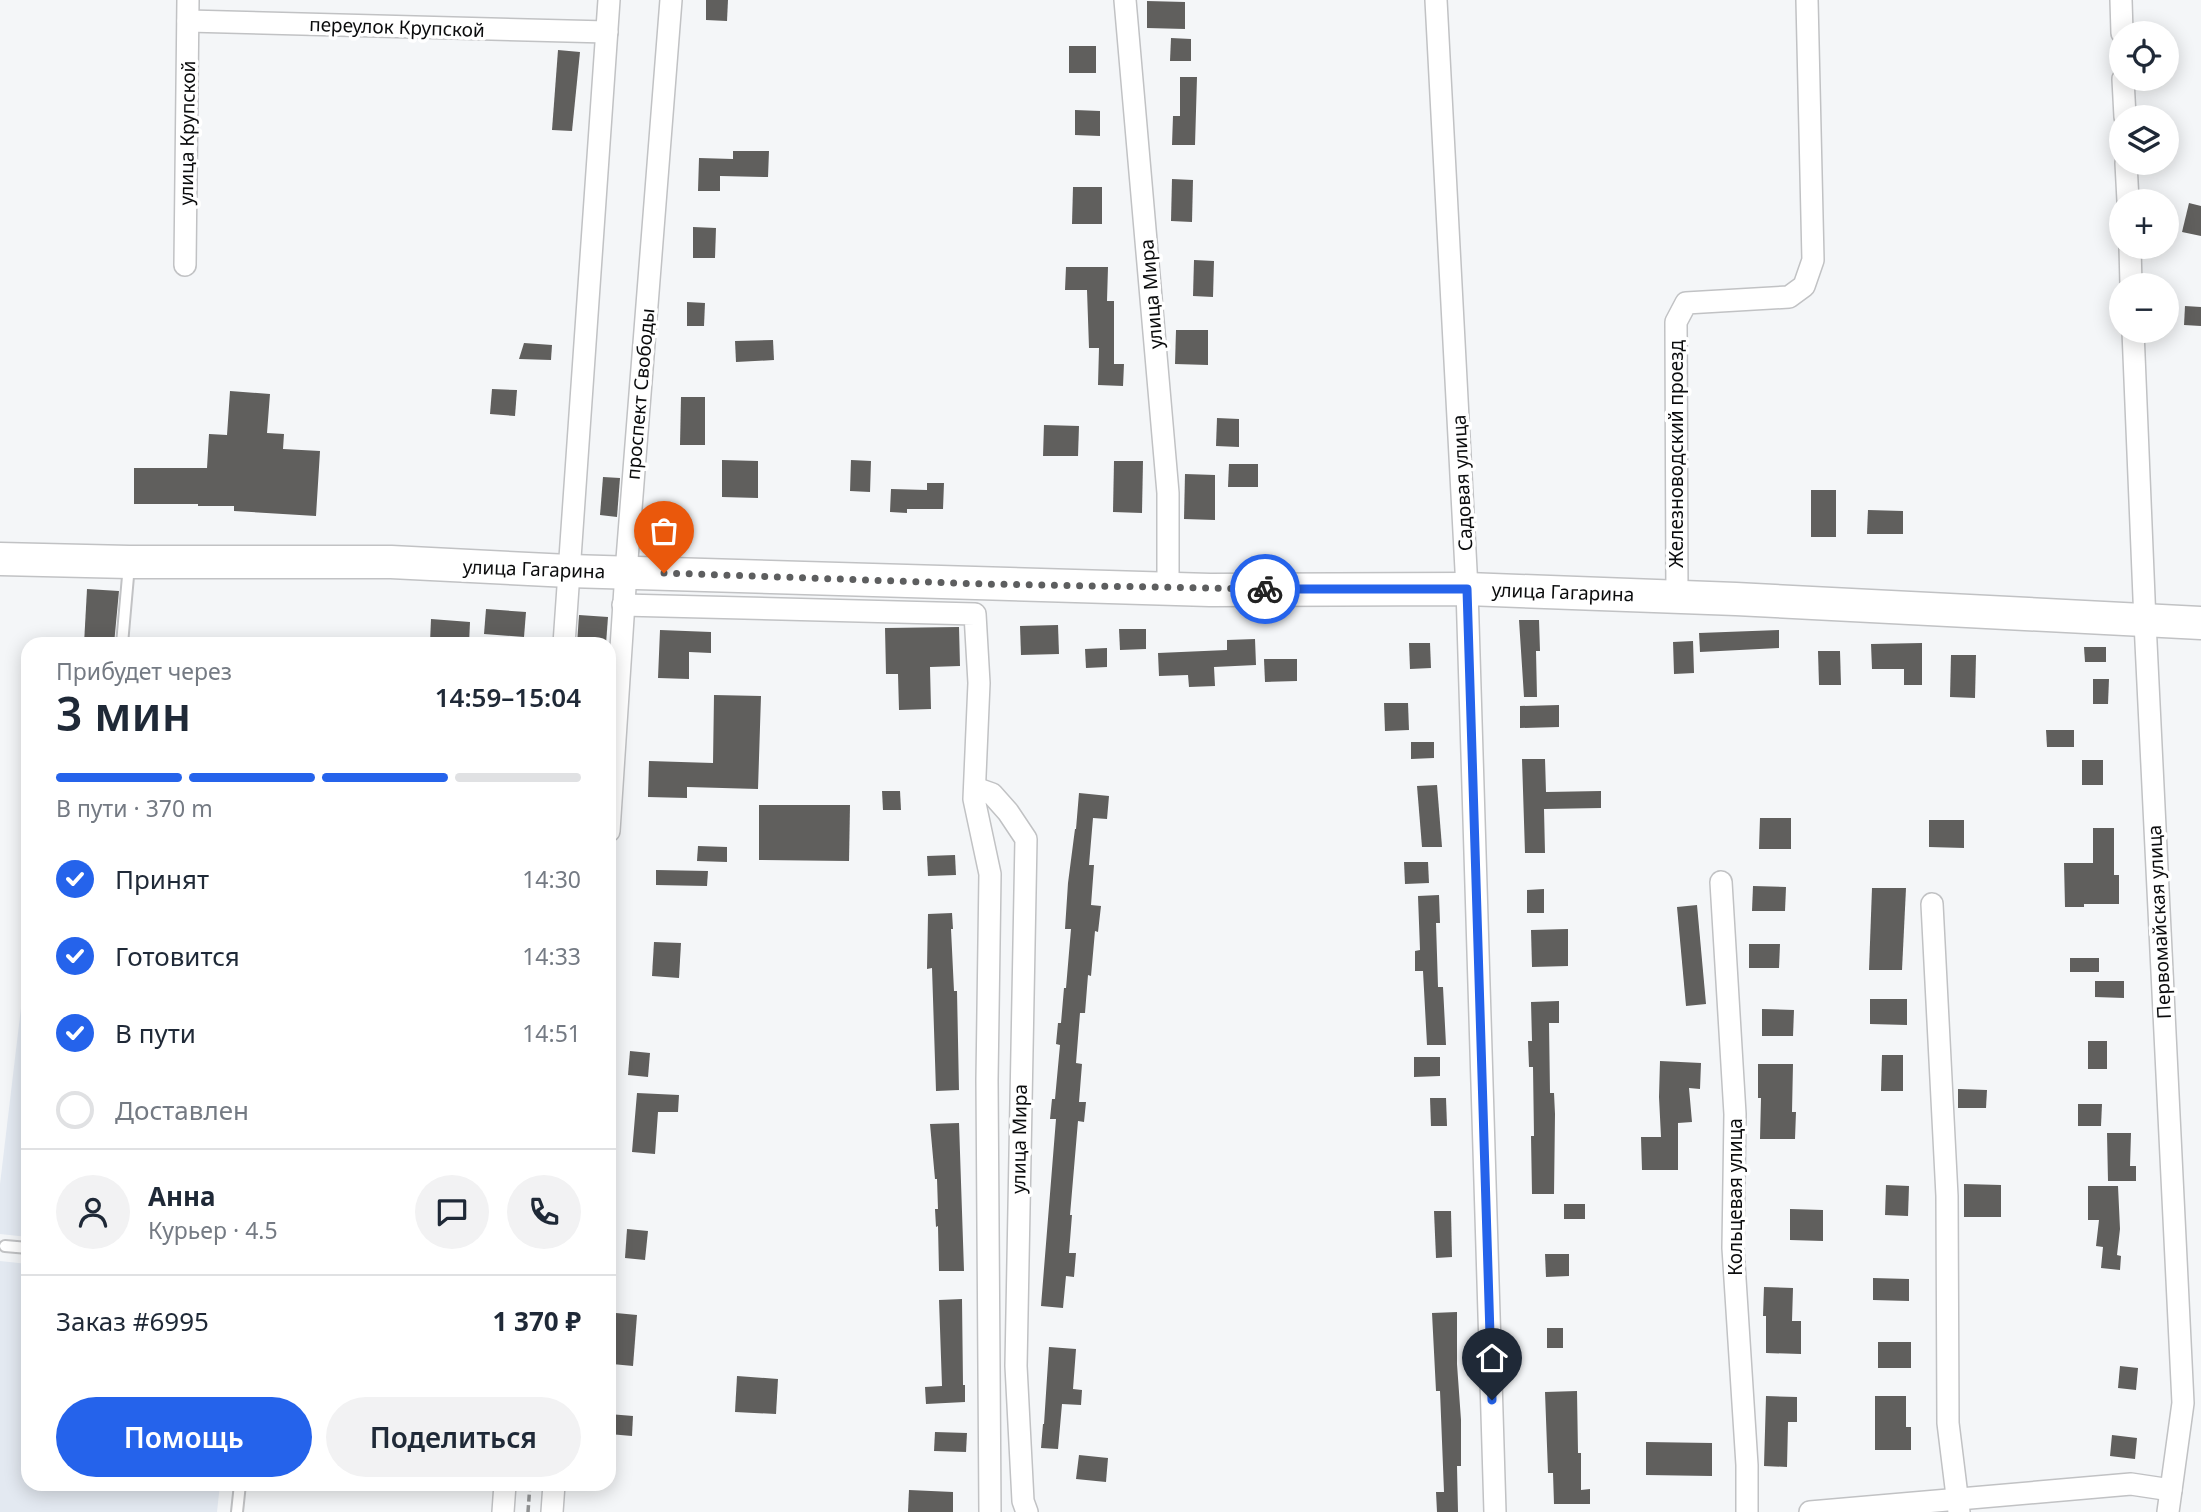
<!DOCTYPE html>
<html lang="ru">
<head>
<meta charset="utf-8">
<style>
	:root { --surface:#fff; --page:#f2f2f3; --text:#1f2937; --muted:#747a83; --line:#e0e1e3; --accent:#2563eb }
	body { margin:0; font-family:"Noto Sans",sans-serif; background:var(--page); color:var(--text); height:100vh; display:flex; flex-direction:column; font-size:26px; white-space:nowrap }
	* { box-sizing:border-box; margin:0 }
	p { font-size:23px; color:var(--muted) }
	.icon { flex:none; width:38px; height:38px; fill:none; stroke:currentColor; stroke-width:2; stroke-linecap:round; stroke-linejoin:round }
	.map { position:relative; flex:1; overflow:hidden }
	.drawer { position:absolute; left:21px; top:637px; width:595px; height:854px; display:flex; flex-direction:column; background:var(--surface); border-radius:21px; box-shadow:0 4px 18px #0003 }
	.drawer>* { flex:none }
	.controls { position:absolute; left:2109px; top:21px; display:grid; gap:14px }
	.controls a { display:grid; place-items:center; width:70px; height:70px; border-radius:50%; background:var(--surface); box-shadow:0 4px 18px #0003; font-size:35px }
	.pin { position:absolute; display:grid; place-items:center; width:60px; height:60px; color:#fff; margin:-72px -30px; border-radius:50% 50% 50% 0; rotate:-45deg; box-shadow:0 0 7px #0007 }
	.pin .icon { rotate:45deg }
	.courier { position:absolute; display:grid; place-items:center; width:70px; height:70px; margin:-35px; border:5px solid #2563eb; border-radius:50%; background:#fff; color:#222; box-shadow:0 2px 9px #0007 }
	.summary em { font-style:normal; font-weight:600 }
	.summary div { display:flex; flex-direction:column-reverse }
	.summary { display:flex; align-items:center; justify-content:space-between; height:119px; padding:0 35px }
	h1 { font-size:46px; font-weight:600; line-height:52px }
	.bar { display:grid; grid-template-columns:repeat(4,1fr); gap:10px 7px; align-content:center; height:84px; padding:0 35px }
	.bar i { height:9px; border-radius:5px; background:var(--line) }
	.bar .on { background:var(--accent) }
	.bar p { grid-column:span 4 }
	.line { display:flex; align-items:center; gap:18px; padding:0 35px; border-top:2px solid var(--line) }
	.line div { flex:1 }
	.round { display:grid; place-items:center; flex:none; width:74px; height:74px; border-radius:37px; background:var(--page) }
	ol { padding:0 35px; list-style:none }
	li { display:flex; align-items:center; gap:21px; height:77px }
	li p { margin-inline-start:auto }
	li .icon { padding:7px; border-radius:50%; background:var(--accent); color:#fff; stroke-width:4 }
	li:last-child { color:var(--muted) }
	li i { width:38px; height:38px; border:4px solid var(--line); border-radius:50% }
	.action { display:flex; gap:14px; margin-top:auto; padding:14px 35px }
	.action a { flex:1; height:80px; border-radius:42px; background:var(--accent); color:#fff; font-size:28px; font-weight:600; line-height:80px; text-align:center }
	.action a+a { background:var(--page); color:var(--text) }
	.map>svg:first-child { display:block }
	.built { fill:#e3e9f1 }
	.building { fill:#605f5d }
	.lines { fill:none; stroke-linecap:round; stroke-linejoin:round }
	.service-casing { stroke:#c1c2c4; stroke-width:14 }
	.minor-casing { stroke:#c1c2c4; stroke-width:24 }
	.secondary-casing { stroke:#c1c2c4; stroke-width:35 }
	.path { stroke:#919394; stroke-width:3.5; stroke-dasharray:7 3.5; stroke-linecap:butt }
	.service { stroke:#fff; stroke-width:10 }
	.minor { stroke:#fff; stroke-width:21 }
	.secondary { stroke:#fff; stroke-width:32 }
	.done { stroke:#5d5e5f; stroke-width:7; stroke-dasharray:0 12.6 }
	.route { stroke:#2563eb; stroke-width:9 }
	.labels { text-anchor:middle; stroke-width:7; stroke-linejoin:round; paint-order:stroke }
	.street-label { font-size:19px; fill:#0b0c0d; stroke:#fff }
</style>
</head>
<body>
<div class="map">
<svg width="2201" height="1512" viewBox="0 0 2201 1512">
	<rect width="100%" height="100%" fill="#f4f6f8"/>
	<g class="built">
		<polygon points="28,949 28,1237 0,1234 0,1184"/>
		<polygon points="0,1261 28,1264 28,1484 220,1484 217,1512 0,1512"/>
	</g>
	<g class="building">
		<polygon points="706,0 728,0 727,21 706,20"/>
		<polygon points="1147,1 1185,2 1185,29 1147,28"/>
		<polygon points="1171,38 1191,39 1191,61 1170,61"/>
		<rect x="1069" y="46" width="27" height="27"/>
		<polygon points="558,50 580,52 572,131 552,130"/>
		<polygon points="1180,77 1197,77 1195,145 1172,145 1173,116 1180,116"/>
		<polygon points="1075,110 1100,111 1100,136 1075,135"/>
		<polygon points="733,151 769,151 768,177 720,176 720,191 698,191 699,158 733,159"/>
		<polygon points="1172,179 1193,180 1192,222 1171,221"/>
		<polygon points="1073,187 1102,187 1102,224 1072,224"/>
		<polygon points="2189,203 2201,206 2201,236 2182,232"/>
		<polygon points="693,227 716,228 715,258 693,258"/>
		<polygon points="1194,260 1214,261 1213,297 1193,296"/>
		<polygon points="1066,267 1108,267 1107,301 1114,301 1114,364 1124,364 1123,386 1098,385 1099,348 1089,348 1087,290 1065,290"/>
		<polygon points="687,302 705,303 704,326 687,326"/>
		<polygon points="2185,306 2201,307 2201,326 2184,325"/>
		<polygon points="1176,330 1208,330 1208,365 1175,364"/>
		<polygon points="773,340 774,360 736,362 735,341"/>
		<polygon points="524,343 552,345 551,360 519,359"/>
		<polygon points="492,389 517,390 515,416 490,414"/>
		<polygon points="230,391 270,394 267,433 284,434 283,449 320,451 316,516 234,511 234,506 198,506 198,504 134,504 134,468 207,468 209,434 227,435"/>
		<polygon points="681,397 705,397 705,445 680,445"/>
		<polygon points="1217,418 1239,419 1239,447 1216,446"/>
		<polygon points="1044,425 1079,426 1078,456 1043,456"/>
		<polygon points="722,460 758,461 758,498 722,497"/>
		<polygon points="851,460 871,461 870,492 850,491"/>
		<polygon points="1114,461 1143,461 1142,513 1113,512"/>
		<polygon points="1229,464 1258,464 1258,487 1228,487"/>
		<polygon points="1185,474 1215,475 1215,520 1184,519"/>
		<polygon points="603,477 620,478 617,517 600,515"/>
		<polygon points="927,483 944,483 943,509 907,509 907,513 890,512 891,489 927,490"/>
		<rect x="1811" y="490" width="25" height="47"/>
		<polygon points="1868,510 1903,511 1903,534 1867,534"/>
		<polygon points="87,589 119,591 114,644 84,644"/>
		<polygon points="486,609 526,612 524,637 484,634"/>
		<polygon points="579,615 608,617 606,644 577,644"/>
		<polygon points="431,619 470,622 469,644 430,643"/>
		<polygon points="1519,620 1539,620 1540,651 1536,651 1537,697 1524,697"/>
		<polygon points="1058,625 1059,654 1021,655 1020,626"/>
		<polygon points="959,627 960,666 930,667 931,709 899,710 898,674 886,674 885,628"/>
		<polygon points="1119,629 1146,629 1146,649 1120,650"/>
		<polygon points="660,630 711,632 711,653 689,652 689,679 658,678"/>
		<polygon points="1779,630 1779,648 1700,652 1699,633"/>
		<polygon points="1255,639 1256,665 1214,667 1215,686 1189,687 1188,675 1159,676 1158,653 1227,650 1227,640"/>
		<polygon points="1693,641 1694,673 1674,674 1673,642"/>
		<polygon points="1409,643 1430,643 1431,668 1410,669"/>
		<polygon points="1922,643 1922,685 1904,685 1904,669 1872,669 1871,644"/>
		<polygon points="2084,647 2106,647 2106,662 2085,662"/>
		<polygon points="1107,648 1107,667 1086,668 1085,649"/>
		<polygon points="1818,651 1840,651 1841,685 1819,685"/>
		<polygon points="1951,655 1976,655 1975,698 1950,697"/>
		<polygon points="1264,659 1297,659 1297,681 1265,682"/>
		<polygon points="2093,679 2109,679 2108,704 2093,704"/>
		<polygon points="714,695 761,696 758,789 687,787 687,798 648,797 649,761 713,763"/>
		<polygon points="1384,703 1408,703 1409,730 1385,731"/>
		<polygon points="1559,705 1559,727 1520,728 1520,706"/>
		<polygon points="2046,730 2074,730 2074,747 2047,747"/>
		<polygon points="1411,742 1434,742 1434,758 1411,759"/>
		<polygon points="1522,759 1545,759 1546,792 1601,791 1601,808 1544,809 1545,853 1525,853"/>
		<rect x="2082" y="760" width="21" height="25"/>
		<polygon points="1437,785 1442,847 1422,847 1417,786"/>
		<polygon points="882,791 900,791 901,810 883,810"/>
		<polygon points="1079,793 1109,796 1107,819 1093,818 1089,865 1094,865 1091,905 1101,906 1098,932 1095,931 1091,976 1088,975 1085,1013 1080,1013 1076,1063 1082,1064 1079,1102 1086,1102 1084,1122 1078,1121 1070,1215 1072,1215 1069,1253 1076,1253 1074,1277 1066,1276 1063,1308 1041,1306 1056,1119 1050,1119 1052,1099 1055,1099 1060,1045 1056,1044 1058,1023 1061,1023 1064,988 1066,988 1071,929 1065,929 1068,883 1075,829 1076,829"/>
		<polygon points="759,805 850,805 849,861 759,860"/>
		<polygon points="1760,818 1791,818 1791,849 1759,849"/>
		<polygon points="1929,820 1964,820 1964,848 1929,847"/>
		<polygon points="2093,828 2114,828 2114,875 2119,875 2119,904 2084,904 2084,907 2065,907 2064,863 2093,863"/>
		<polygon points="698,846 727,847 727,862 697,861"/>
		<polygon points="955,855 956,875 928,876 927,856"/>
		<polygon points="1404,862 1428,862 1429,883 1405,884"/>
		<polygon points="656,870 708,871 707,886 656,885"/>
		<polygon points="1753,886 1786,887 1785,911 1752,911"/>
		<polygon points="1872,888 1906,888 1902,970 1869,970"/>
		<polygon points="1544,889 1544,913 1527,913 1527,890"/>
		<polygon points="1439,895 1440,923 1436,923 1438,987 1443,987 1446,1045 1427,1045 1423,971 1415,971 1415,951 1420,950 1418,896"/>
		<polygon points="1697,905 1706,1004 1686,1006 1677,907"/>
		<polygon points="952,913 953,929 951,929 954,991 957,991 959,1090 936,1091 932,968 927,969 928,914"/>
		<polygon points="1568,929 1568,966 1532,967 1531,930"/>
		<polygon points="654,942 681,943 679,978 652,976"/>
		<polygon points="1749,944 1780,944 1779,968 1749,968"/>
		<rect x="2070" y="958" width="29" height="14"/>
		<polygon points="2095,981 2124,981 2124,998 2095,997"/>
		<polygon points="1870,999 1907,999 1907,1025 1870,1024"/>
		<polygon points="1559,1001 1559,1023 1549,1023 1550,1093 1554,1093 1555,1114 1554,1194 1532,1194 1531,1136 1534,1136 1533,1067 1529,1067 1528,1041 1532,1041 1531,1002"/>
		<polygon points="1762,1009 1794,1010 1793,1036 1762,1036"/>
		<rect x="2088" y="1041" width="19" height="28"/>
		<polygon points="630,1051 650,1053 648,1077 628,1075"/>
		<polygon points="1882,1055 1903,1055 1903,1091 1881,1091"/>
		<polygon points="1414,1057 1440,1057 1440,1076 1414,1077"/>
		<polygon points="1660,1061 1701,1063 1700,1089 1689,1088 1692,1122 1678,1123 1678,1170 1642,1170 1641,1137 1661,1137 1659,1097"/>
		<polygon points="1758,1064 1793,1064 1792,1112 1796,1112 1795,1139 1760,1139 1761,1098 1758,1098"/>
		<polygon points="1958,1089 1987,1090 1986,1108 1958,1108"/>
		<polygon points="637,1093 679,1095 678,1112 658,1112 655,1154 632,1152"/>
		<polygon points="1430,1098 1446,1098 1447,1126 1431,1126"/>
		<polygon points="2078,1104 2102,1104 2101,1126 2078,1126"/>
		<polygon points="959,1123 964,1271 939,1271 938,1226 936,1227 935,1209 938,1209 937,1179 935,1179 930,1124"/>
		<polygon points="2107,1133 2131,1133 2130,1166 2136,1166 2136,1181 2108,1181"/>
		<polygon points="1964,1184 2001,1185 2001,1217 1964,1217"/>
		<polygon points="1886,1185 1909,1186 1908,1216 1885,1215"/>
		<polygon points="2088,1186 2118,1186 2120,1229 2117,1255 2121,1256 2120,1270 2101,1268 2103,1247 2096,1246 2099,1220 2088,1220"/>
		<rect x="1564" y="1204" width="21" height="15"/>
		<polygon points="1790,1209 1823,1210 1823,1241 1790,1240"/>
		<polygon points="1434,1211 1451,1211 1452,1257 1436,1258"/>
		<polygon points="627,1229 648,1231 645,1260 625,1258"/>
		<polygon points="1545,1254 1569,1254 1569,1276 1546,1277"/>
		<polygon points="1873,1278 1909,1279 1909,1301 1873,1300"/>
		<polygon points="1764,1287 1793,1288 1792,1321 1801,1321 1801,1354 1766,1353 1766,1316 1763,1316"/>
		<polygon points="962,1299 963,1385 965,1385 965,1402 926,1404 925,1387 942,1386 939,1300"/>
		<polygon points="1457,1312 1457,1364 1461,1420 1461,1466 1457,1466 1458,1512 1437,1512 1436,1492 1444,1492 1440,1391 1436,1391 1432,1313"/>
		<polygon points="616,1313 637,1315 633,1366 612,1364"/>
		<rect x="1547" y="1328" width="16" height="20"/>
		<rect x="1878" y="1342" width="33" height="26"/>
		<polygon points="1049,1347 1076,1349 1073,1389 1082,1390 1081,1405 1062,1404 1058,1449 1041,1448 1043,1424 1044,1424"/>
		<polygon points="2120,1366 2138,1368 2136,1390 2118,1388"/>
		<polygon points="737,1376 778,1379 776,1414 735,1412"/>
		<polygon points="1577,1391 1578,1453 1581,1453 1581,1490 1590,1489 1590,1504 1554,1504 1553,1473 1548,1473 1545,1392"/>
		<polygon points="1766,1396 1797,1397 1797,1422 1788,1422 1787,1467 1764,1466"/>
		<polygon points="1875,1396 1906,1396 1906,1427 1911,1427 1911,1450 1875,1450"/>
		<polygon points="609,1414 633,1416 632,1436 609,1434"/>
		<polygon points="935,1432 967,1433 966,1452 934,1451"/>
		<polygon points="2112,1435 2137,1438 2135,1459 2110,1456"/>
		<polygon points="1646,1442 1712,1443 1712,1476 1646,1475"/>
		<polygon points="1079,1455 1108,1458 1106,1482 1076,1479"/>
		<polygon points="909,1490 953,1492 953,1512 908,1512"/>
	</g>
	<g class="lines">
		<g class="service-casing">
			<g id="service">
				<polyline points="122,644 129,565"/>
				<polyline points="5,1246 28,1248"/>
				<polyline points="237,1512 240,1484"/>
			</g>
		</g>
		<g class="minor-casing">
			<g id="minor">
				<polyline points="1125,0 1168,493 1168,589"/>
				<polyline points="1436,0 1467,589 1495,1512"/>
				<polyline points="2121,0 2122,33"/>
				<polyline points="188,21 607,32"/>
				<polyline points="2123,79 2125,117"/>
				<polyline points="2126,163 2128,201"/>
				<polyline points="2130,247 2131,285"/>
				<polyline points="185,265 188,0"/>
				<polyline points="2133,331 2145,622 2183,1403 2168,1512"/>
				<polyline points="1677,597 1676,322 1686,303 1789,297 1804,286 1813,260 1807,0"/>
				<polyline points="623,605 975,614 979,683 974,799 990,874 987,1080 990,1512"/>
				<polyline points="564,644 609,0"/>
				<polyline points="975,788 992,794 1008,812 1026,839 1016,1366 1023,1501 1027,1512"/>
				<polyline points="609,831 626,572 671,0"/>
				<polyline points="1721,882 1735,1114 1733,1248 1747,1465 1747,1512"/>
				<polyline points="1932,904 1947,1196 1948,1423 1959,1512"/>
				<polyline points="503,1512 505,1484"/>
				<polyline points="552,1512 554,1484"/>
				<polyline points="1810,1512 2131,1484 2171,1490"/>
			</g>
		</g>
		<g class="secondary-casing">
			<polyline id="secondary" points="0,559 129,562 391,562 569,571 1210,590 1467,589 1736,599 2201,623"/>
		</g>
		<polyline class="path" points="528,1512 530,1484"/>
		<use href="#service" class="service"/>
		<use href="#minor" class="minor"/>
		<use href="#secondary" class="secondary"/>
	</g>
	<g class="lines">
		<polyline class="done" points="664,573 983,584 1265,589"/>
		<polyline class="route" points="1265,589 1467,589 1492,1400"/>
	</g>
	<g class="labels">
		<g class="street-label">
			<text transform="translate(397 27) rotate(2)" y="7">переулок Крупской</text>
			<text transform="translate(187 133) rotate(-89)" y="7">улица Крупской</text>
			<text transform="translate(1151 294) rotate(-95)" y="7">улица Мира</text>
			<text transform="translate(640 394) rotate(-85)" y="7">проспект Свободы</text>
			<text transform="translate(1676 454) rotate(-90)" y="7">Железноводский проезд</text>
			<text transform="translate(1462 483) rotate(-93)" y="7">Садовая улица</text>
			<text transform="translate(534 569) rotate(2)" y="7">улица Гагарина</text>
			<text transform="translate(1563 592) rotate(2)" y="7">улица Гагарина</text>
			<text transform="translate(2159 922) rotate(-93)" y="7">Первомайская улица</text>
			<text transform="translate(1019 1139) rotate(-89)" y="7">улица Мира</text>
			<text transform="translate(1735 1197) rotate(-90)" y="7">Кольцевая улица</text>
		</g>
	</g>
</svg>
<div class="controls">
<a><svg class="icon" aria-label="locate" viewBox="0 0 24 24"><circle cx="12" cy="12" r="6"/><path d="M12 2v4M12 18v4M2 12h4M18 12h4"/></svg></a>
<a><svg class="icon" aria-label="layers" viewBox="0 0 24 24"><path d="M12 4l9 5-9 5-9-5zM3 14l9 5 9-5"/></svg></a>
<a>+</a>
<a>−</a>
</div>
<div class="pin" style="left:664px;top:573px;background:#ea580c"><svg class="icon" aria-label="bag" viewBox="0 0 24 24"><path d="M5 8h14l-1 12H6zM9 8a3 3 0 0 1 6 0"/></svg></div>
<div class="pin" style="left:1492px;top:1400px;background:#1f2937"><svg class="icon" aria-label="home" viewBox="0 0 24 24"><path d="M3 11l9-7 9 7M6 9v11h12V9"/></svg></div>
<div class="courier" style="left:1265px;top:589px"><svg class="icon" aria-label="bike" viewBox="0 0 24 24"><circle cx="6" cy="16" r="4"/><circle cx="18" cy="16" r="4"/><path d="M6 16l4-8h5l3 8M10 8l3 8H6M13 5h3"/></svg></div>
<section class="drawer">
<div class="summary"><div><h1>3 мин</h1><p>Прибудет через</p></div><em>14:59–15:04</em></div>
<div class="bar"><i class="on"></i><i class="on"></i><i class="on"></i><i></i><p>В пути · 370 m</p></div>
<ol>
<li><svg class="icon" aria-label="check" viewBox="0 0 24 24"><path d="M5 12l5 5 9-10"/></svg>Принят<p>14:30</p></li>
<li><svg class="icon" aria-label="check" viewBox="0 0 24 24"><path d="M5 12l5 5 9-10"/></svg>Готовится<p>14:33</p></li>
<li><svg class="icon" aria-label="check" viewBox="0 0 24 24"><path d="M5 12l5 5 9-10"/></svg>В пути<p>14:51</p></li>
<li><i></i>Доставлен</li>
</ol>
<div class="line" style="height:126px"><a class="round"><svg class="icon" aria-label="person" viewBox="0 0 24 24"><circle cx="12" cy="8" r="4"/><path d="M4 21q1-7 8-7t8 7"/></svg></a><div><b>Анна</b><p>Курьер · 4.5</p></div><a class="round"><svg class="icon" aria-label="chat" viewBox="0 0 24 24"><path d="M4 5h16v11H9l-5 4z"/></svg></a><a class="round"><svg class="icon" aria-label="phone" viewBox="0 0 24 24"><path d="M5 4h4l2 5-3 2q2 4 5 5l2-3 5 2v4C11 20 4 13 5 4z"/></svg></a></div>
<div class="line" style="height:91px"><div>Заказ #6995</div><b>1 370 ₽</b></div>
<div class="action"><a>Помощь</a><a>Поделиться</a></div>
</section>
</div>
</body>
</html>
